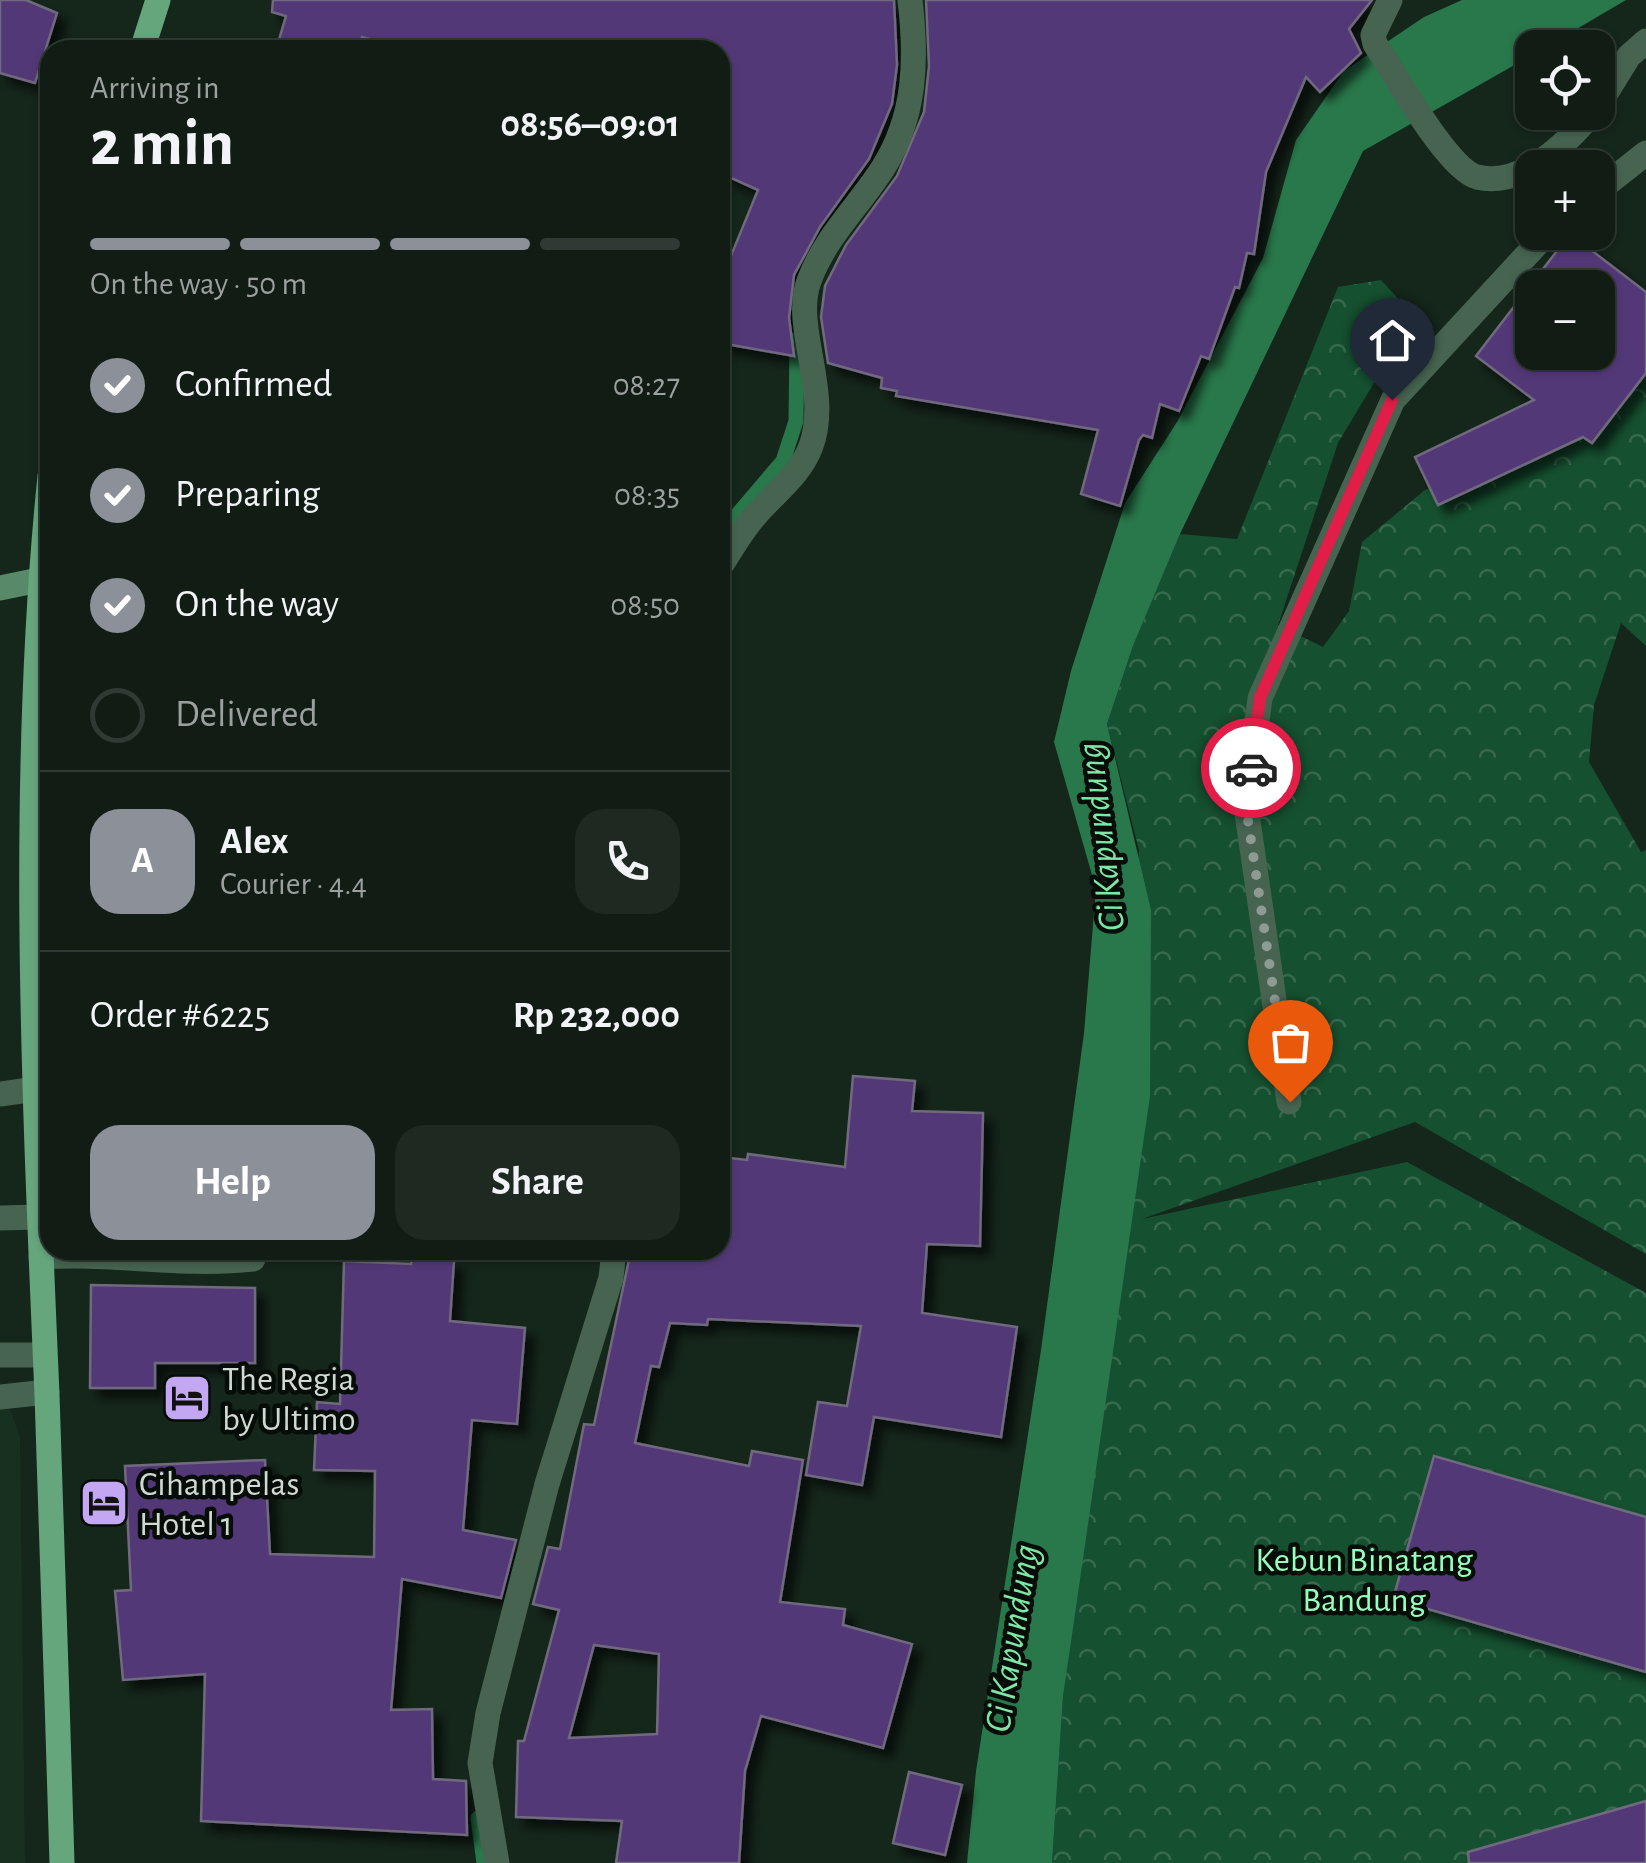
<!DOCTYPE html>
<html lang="en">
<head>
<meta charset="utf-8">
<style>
	:root { --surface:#101c14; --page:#1e2922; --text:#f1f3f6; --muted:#9ca1a0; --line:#303a34; --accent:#8c9099 }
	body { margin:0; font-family:"Alegreya Sans",sans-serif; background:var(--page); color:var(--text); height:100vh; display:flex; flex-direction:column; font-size:38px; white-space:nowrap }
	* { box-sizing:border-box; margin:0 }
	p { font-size:32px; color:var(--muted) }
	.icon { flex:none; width:55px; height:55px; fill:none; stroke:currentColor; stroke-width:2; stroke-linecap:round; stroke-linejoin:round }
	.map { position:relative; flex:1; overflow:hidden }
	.details { position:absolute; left:40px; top:40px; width:690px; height:1220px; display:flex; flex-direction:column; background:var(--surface); border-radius:30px; box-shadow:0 2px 8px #0004,0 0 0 2px var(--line) }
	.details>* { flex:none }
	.tools { position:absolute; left:1515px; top:30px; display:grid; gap:20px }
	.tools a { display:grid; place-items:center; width:100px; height:100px; border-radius:20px; background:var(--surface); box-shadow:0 2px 8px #0004,0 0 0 2px var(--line); font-size:50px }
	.pin { position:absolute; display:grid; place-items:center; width:85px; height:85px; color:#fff; margin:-102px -42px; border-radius:50% 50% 50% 0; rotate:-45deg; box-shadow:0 0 10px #0007 }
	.pin .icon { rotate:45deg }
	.courier { position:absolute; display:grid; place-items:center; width:100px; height:100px; margin:-50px; border:8px solid #e11d48; border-radius:50%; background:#fff; color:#222; box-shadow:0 2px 12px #0007 }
	.summary em { font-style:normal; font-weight:700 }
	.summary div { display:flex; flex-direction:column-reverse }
	.summary { display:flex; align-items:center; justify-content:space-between; height:170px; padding:0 50px }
	h1 { font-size:65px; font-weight:700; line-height:75px }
	.bar { display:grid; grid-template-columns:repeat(4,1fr); gap:15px 10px; align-content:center; height:120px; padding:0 50px }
	.bar i { height:12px; border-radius:8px; background:var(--line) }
	.bar .active { background:var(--accent) }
	.bar p { grid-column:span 4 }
	.line { display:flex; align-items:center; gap:25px; padding:0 50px; border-top:2px solid var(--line) }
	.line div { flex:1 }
	.round { display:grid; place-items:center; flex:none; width:105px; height:105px; border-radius:30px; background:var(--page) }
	ol { padding:0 50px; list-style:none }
	li { display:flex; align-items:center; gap:30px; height:110px }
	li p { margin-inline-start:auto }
	li .icon { padding:10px; border-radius:50%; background:var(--accent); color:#fff; stroke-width:4 }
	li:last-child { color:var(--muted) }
	li i { width:55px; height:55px; border:5px solid var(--line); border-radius:50% }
	.cta { display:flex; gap:20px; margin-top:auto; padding:20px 50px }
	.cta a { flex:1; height:115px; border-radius:30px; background:var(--accent); color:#fff; font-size:40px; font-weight:700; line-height:115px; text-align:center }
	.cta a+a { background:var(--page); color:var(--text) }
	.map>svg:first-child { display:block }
	.built { fill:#173020 }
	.forest { fill:url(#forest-crowns) }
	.water { fill:#28784b }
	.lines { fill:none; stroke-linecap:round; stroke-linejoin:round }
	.stream { stroke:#28784b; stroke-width:15 }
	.building { fill:#523877; stroke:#716a7e; stroke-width:2.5; fill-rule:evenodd; filter:url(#shadow) }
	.lane { stroke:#466450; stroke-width:25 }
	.street { stroke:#466450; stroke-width:25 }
	.secondary { stroke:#588969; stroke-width:25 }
	.primary { stroke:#66a67d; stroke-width:25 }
	.done { stroke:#8e9b92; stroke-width:10; stroke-dasharray:0 18 }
	.route { stroke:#e11d48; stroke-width:12 }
	.labels { text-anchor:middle; stroke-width:9; stroke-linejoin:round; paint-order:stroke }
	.poi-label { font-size:35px; fill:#cfdad2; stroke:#060d08; text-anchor:start }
	.park-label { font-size:35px; fill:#95ffbc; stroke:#060d08 }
	.water-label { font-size:38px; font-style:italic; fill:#7de7a5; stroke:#060d08 }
</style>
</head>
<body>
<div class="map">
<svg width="1646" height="1863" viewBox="0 0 1646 1863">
	<defs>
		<pattern id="forest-crowns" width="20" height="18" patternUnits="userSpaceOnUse" patternTransform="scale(2.5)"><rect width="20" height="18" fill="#155030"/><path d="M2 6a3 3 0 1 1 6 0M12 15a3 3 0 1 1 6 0" fill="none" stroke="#36694d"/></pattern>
		<filter id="shadow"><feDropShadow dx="9" dy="9" stdDeviation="5" flood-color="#0009"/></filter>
	</defs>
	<rect width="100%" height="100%" fill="#15261b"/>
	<polygon class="built" points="0,1381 20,1437 25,1863 0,1863"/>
	<polygon class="forest" points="1381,280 1414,316 1338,443 1278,625 1323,647 1349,611 1362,542 1425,490 1494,465 1646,368 1646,646 1621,623 1594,705 1589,762 1641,852 1646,850 1646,1254 1415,1122 1142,1219 1407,1162 1646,1293 1646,1863 1052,1863 1063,1697 1097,1447 1139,850 1107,724 1133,646 1180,534 1237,539 1338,287"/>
	<polygon class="water" points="1462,0 1626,0 1546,47 1532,48 1532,55 1363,151 1180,534 1133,646 1107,724 1151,910 1150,1096 1063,1697 1052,1863 967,1863 976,1771 1041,1350 1084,1033 1096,889 1054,742 1071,671 1125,503 1177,422 1263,258 1296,140 1344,71 1424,17"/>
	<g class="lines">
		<g class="stream">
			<polyline points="720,535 783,461 796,421 797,339"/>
			<polyline points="478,1818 484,1863"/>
		</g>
	</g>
	<g class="building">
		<polygon points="0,0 26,0 57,13 35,83 0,73"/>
		<polygon points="273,0 894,0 897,65 892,104 869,159 820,227 794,275 789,318 794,356 720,343 720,300 728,263 758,190 720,173 720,50 410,50 362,37 358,50 276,50 286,16 272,12"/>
		<polygon points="926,0 1372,0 1349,29 1361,53 1320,92 1306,77 1266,172 1254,254 1247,253 1239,288 1235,287 1209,359 1201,356 1179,411 1160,404 1152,438 1143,435 1139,440 1120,506 1081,494 1098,430 896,396 897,391 881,388 882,378 828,363 821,317 825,286 846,245 897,176 924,112 929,66"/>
		<path d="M1570 234 1646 292V373L1592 443 1583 437 1438 505 1415 457 1534 400 1476 356ZM1532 288H1598V352H1532Z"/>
		<path d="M853 1076 915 1081 912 1111 983 1113 980 1246 927 1244 922 1313 1017 1327 1001 1437 874 1417 862 1485 806 1475 818 1402 847 1406 861 1326 708 1319 707 1325 670 1323 659 1367 651 1366 635 1443 749 1466 752 1451 803 1460 780 1602 845 1609 843 1625 912 1644 883 1748 761 1716 745 1771 739 1863H616L622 1821 516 1817 518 1741H524L559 1610 533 1604 548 1547 560 1549 584 1424 594 1425 631 1250H720V1157L747 1160 748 1154 845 1167ZM594 1645 659 1654 657 1734 569 1738Z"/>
		<polygon points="412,1258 454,1261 450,1321 525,1328 517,1424 472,1420 463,1530 516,1540 501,1598 402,1579 391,1710 432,1709 433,1779 466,1781 467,1835 201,1821 205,1674 123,1680 115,1591 131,1590 125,1466 265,1460 270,1554 374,1557 375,1471 314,1470 317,1402 340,1404 344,1261 411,1264"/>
		<polygon points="91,1285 255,1288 255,1363 155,1363 155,1388 90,1388"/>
		<polygon points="1434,1456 1646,1517 1646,1672 1393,1599"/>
		<polygon points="909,1772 962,1785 945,1855 893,1843"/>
		<polygon points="1646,1801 1646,1863 1469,1863 1468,1852"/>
	</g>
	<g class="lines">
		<g class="lane">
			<polyline points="1598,191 1646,153"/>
			<polyline points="0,1094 36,1089"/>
			<polyline points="1289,1102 1246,807 1260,698 1393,400 1548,232"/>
			<polyline points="0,1218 40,1217"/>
			<polyline points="0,1355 44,1355"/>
			<polyline points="0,1397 47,1392"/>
		</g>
		<g class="street">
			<path d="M1390 0 1373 35 1375 44C1394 72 1447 169 1477 177 1523 188 1567 143 1593 112"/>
			<polyline points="1598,106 1629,56 1646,41"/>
			<path d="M720 567C731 550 741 532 754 517 774 493 800 476 811 446 831 392 792 326 809 281 825 237 858 207 883 168 916 116 917 59 910 0"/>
			<path d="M41 1257C112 1252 181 1267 253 1259"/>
			<polyline points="497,1863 480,1763 488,1713 547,1484 611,1278 614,1250"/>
		</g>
		<polyline class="secondary" points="0,588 39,580"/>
		<g class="primary">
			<polyline points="142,50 158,0"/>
			<path d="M50 476C19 780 34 1090 47 1395 53 1551 57 1707 62 1863"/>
		</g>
	</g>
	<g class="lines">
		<polyline class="done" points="1251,768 1246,807 1290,1102"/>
		<polyline class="route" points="1251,768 1260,698 1392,400"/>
	</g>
	<defs>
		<g id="hotel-square" transform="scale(2.5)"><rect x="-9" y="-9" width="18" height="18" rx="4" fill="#c3a7f2" stroke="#060d08"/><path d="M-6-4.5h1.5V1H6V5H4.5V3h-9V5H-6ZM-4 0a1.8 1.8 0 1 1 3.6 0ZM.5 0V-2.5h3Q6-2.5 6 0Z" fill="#111"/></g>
	</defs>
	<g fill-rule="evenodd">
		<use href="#hotel-square" x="187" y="1398"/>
		<use href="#hotel-square" x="104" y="1503"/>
	</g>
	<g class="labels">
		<g class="poi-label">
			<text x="222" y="1390">The Regia<tspan x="222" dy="40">by Ultimo</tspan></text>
			<text x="139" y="1495">Cihampelas<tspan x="139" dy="40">Hotel 1</tspan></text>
		</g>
		<g class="park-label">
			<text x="1364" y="1571">Kebun Binatang<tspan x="1364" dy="40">Bandung</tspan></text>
		</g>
		<g class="water-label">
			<text transform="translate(1100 837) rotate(-97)" y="13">Ci Kapundung</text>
			<text transform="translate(1011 1638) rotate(-81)" y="13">Ci Kapundung</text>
		</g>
	</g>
</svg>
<div class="tools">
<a><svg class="icon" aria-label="locate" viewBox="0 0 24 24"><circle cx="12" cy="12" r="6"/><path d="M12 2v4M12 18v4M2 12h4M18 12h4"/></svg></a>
<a>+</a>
<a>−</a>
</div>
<div class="pin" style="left:1290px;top:1102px;background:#ea580c"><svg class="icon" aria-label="bag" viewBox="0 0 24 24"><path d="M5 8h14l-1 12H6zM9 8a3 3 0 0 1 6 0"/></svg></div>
<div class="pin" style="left:1392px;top:400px;background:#1f2937"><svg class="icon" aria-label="home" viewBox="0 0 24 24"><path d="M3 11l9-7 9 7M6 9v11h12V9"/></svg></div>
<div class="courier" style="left:1251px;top:768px"><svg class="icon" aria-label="car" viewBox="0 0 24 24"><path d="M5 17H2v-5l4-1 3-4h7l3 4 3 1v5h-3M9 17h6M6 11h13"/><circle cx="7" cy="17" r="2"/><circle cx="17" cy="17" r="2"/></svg></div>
<section class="details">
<div class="summary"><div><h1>2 min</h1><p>Arriving in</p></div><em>08:56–09:01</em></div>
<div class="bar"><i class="active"></i><i class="active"></i><i class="active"></i><i></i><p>On the way · 50 m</p></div>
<ol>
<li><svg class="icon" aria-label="check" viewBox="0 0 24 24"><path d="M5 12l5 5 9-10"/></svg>Confirmed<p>08:27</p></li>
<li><svg class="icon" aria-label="check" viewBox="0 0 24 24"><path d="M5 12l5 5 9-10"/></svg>Preparing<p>08:35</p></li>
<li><svg class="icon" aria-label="check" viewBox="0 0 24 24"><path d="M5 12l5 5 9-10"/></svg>On the way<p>08:50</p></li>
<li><i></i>Delivered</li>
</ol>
<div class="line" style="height:180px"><b class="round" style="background:var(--accent);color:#fff">A</b><div><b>Alex</b><p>Courier · 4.4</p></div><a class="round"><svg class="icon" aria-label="phone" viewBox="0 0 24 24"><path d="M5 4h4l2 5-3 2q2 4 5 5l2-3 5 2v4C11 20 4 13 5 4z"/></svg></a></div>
<div class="line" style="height:130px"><div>Order #6225</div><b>Rp 232,000</b></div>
<div class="cta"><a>Help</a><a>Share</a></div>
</section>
</div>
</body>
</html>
